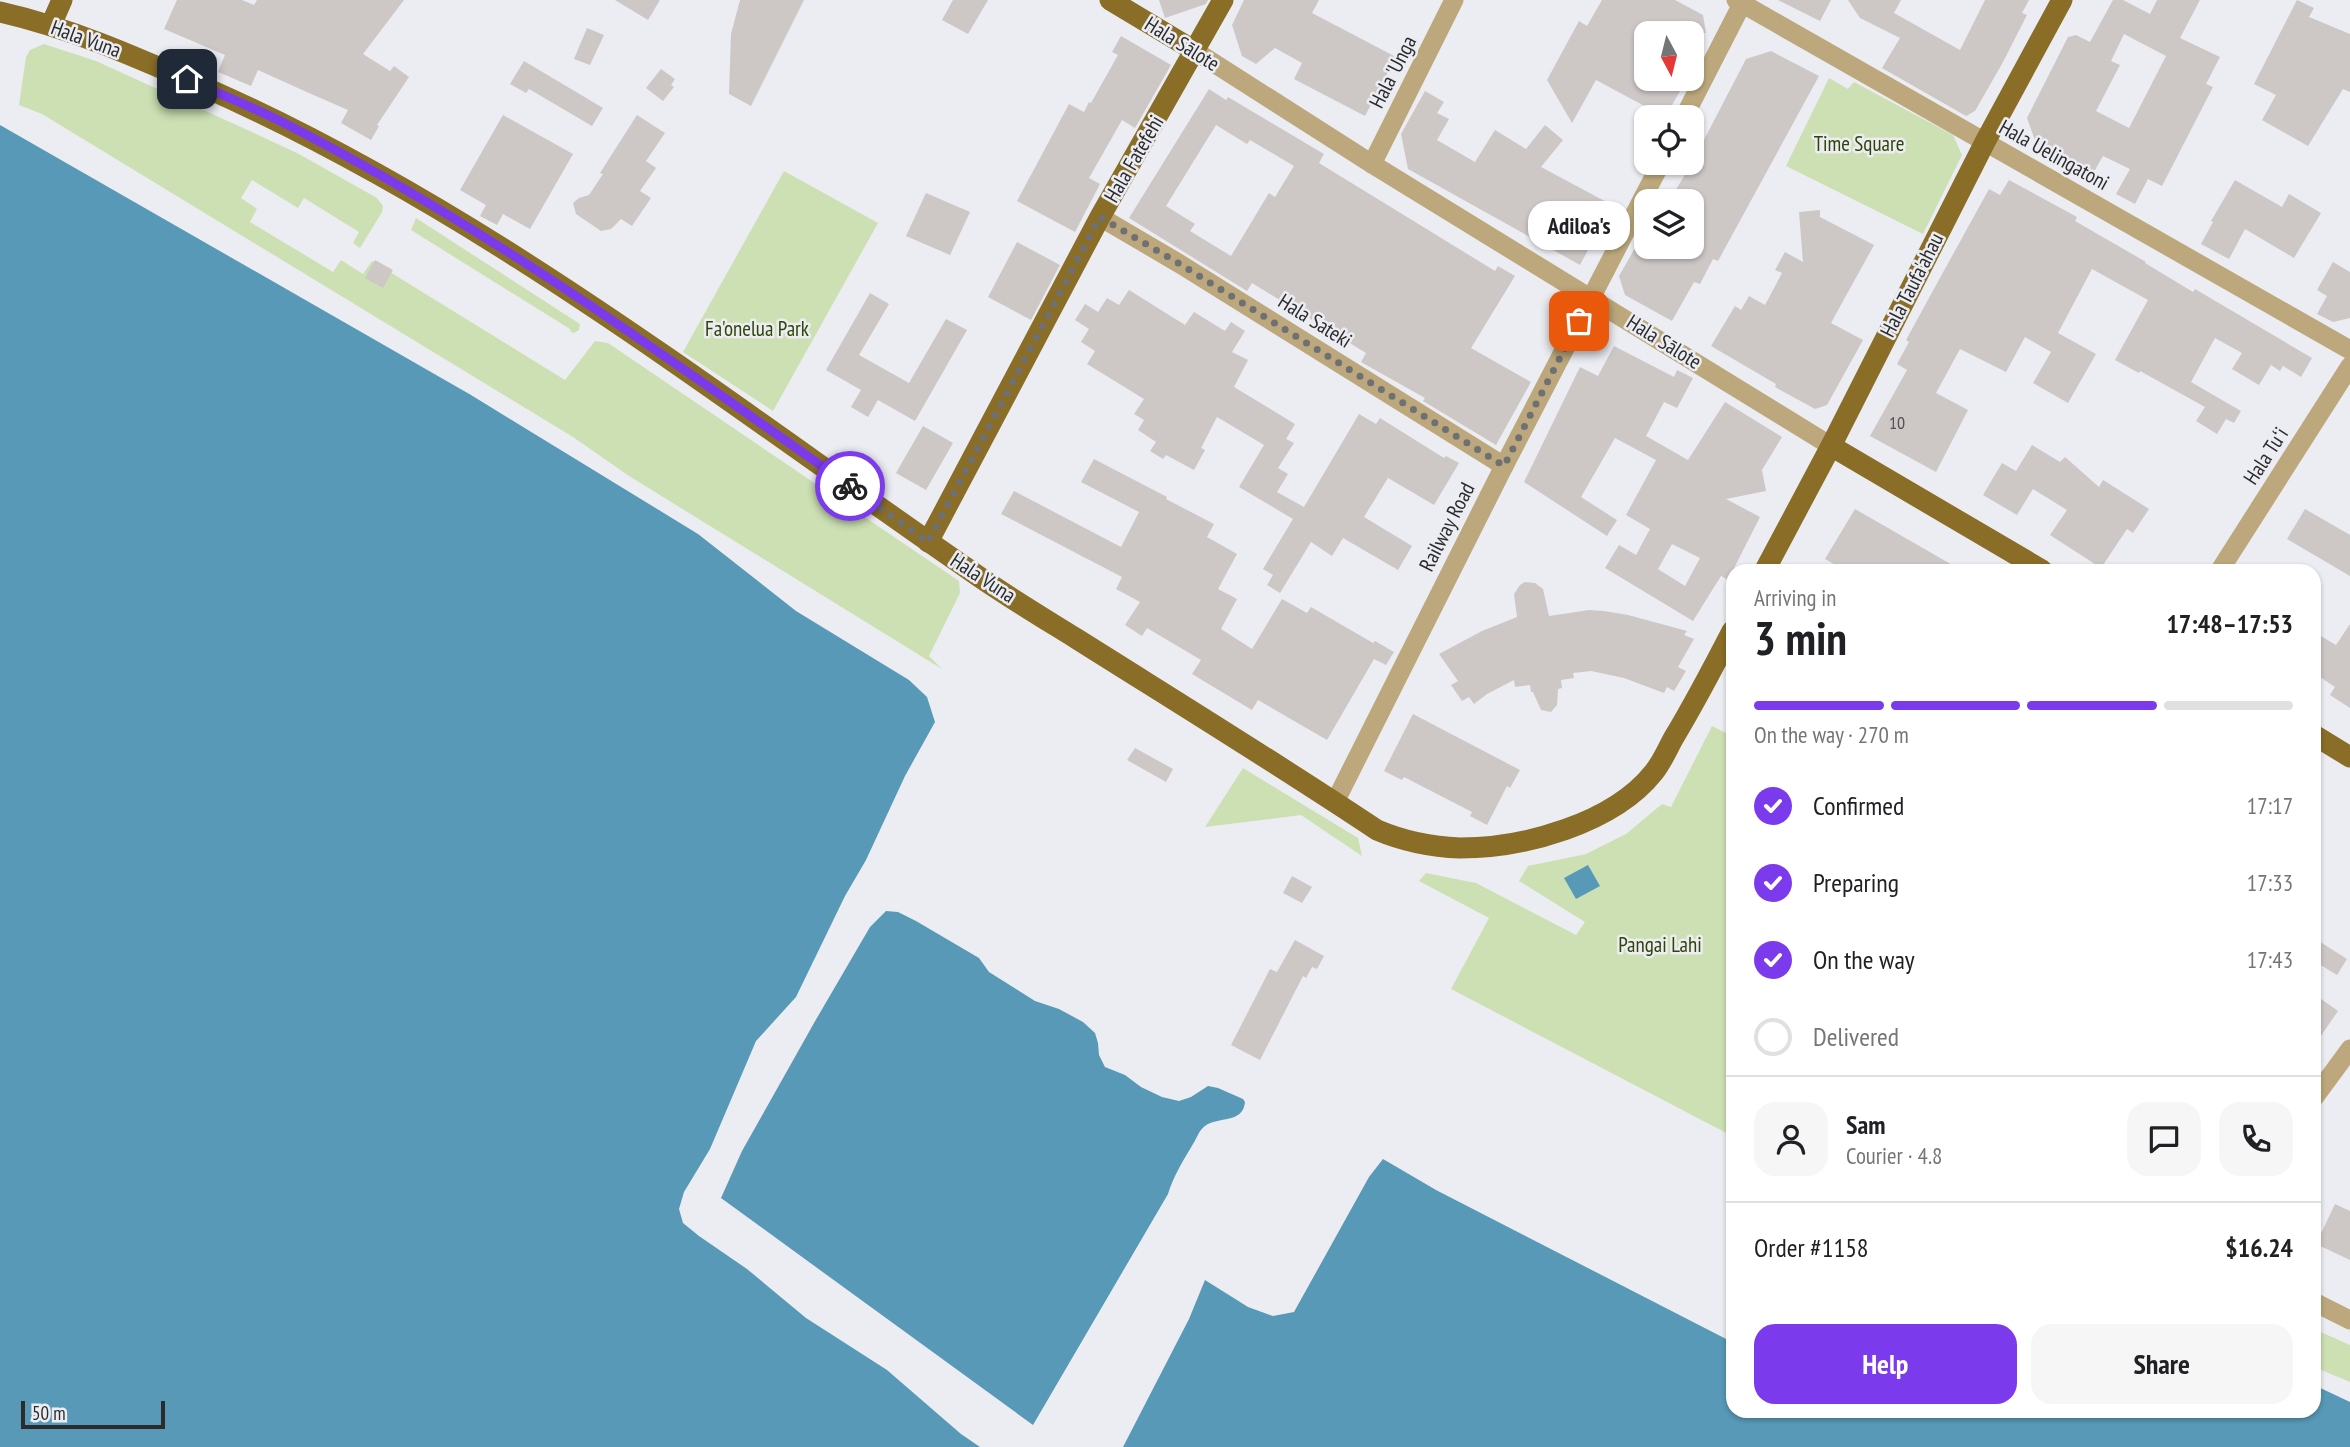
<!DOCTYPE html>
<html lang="en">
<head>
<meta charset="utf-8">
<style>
	:root { --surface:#fff; --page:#f6f6f6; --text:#202124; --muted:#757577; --line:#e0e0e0; --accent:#7c3aed }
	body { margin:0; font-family:"PT Sans Narrow",sans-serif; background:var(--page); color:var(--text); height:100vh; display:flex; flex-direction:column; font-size:26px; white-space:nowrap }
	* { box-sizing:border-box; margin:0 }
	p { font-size:23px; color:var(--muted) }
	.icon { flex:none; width:38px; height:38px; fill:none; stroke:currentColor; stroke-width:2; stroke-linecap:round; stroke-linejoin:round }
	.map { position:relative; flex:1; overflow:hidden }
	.sheet { position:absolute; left:1726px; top:564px; width:595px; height:854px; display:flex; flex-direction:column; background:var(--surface); border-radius:21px; box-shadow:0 2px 5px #0004 }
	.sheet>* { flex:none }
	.needle { width:46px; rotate:173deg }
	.buttons { position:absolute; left:1634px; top:21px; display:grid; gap:14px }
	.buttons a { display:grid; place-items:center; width:70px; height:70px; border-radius:14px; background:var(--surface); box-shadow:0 2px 5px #0004; font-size:35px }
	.scale { position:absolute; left:21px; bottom:18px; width:144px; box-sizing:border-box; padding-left:7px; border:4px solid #2c2c2e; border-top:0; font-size:19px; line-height:24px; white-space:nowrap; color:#2c2c2e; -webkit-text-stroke:5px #ecedf2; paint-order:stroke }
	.pin { position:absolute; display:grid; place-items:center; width:60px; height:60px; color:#fff; margin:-30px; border-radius:14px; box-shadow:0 4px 10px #0006 }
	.courier { position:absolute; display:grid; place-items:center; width:70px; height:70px; margin:-35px; border:5px solid #7c3aed; border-radius:50%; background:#fff; color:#222; box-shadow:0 2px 9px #0007 }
	.bubble { position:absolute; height:49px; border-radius:21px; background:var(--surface); box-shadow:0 2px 5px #0004; font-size:23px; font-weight:600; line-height:49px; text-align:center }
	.head em { font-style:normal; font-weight:600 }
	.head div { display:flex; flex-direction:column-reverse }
	.head { display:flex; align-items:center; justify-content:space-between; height:119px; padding:0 28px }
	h1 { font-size:46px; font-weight:600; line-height:52px }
	.bar { display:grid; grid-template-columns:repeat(4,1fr); gap:10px 7px; align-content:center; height:84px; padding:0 28px }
	.bar i { height:9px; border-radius:5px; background:var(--line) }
	.bar .current { background:var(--accent) }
	.bar p { grid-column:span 4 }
	.line { display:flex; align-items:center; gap:18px; padding:0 28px; border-top:2px solid var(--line) }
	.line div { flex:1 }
	.round { display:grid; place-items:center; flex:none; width:74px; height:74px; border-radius:21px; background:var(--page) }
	ol { padding:0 28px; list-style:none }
	li { display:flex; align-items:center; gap:21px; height:77px }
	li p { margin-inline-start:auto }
	li .icon { padding:7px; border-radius:50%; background:var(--accent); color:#fff; stroke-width:4 }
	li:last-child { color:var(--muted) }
	li i { width:38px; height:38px; border:4px solid var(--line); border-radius:50% }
	.button { display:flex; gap:14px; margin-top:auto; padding:14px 28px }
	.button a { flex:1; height:80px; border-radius:21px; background:var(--accent); color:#fff; font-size:28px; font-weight:600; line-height:80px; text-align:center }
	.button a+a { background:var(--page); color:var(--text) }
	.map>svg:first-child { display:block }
	.green { fill:#cce0b3 }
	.water { fill:#5799b6 }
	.building { fill:#cdc7c6; fill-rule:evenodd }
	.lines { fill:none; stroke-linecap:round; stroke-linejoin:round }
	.minor { stroke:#bca87c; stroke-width:19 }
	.major { stroke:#8a6d26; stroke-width:21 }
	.done { stroke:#6f7073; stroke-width:7; stroke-dasharray:0 12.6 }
	.route { stroke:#7c3aed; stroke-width:9 }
	.labels { text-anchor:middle; stroke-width:5; stroke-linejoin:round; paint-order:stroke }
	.number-label { font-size:18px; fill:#545354 }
	.street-label { font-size:21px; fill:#2c2c2e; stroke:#ecedf2 }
	.park-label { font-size:21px; fill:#2f4405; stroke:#ecedf2 }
</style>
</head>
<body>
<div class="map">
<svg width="2350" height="1447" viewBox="0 0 2350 1447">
	<rect width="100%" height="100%" fill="#ecedf2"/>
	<g class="green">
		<polygon points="44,44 96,61 254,133 299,154 377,198 383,206 382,212 360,248 353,243 359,232 304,198 298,208 252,180 241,198 257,209 250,222 333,272 341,260 363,274 372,261 565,380 595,341 608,343 959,581 960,593 929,656 942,669 629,476 573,437 42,114 19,105 26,57 30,50"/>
		<polygon points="1829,78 1848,89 1854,82 1953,135 1962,155 1923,234 1786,166"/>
		<polygon points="784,171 878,223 773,411 683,352"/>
		<polygon points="416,218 580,324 579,330 574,333 571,332 570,329 411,230"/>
		<polygon points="1712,726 1732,736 1732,1136 1451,989 1489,918 1419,881 1426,873 1476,883 1576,935 1585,922 1519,881 1528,866 1586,854 1626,834 1662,804 1671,807"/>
		<polygon points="1243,768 1358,838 1362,856 1301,815 1205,827"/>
		<polygon points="2314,1329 2350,1345 2350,1382 2314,1367"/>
	</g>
	<g class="water">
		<polygon points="0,125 471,395 698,534 796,611 909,680 927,697 935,722 905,776 866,860 845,896 796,997 756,1041 710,1149 684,1192 679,1209 683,1223 699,1236 747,1269 806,1318 887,1370 961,1434 980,1447 0,1447"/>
		<polygon points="1588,865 1600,886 1576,899 1564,878"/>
		<path d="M886 911 898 912 916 921 979 958 989 972 1035 1001 1059 1009 1083 1022 1095 1033 1098 1043 1099 1055 1105 1067 1125 1075 1141 1087 1162 1097 1179 1101 1191 1097 1208 1086 1218 1088 1243 1099 1245 1102C1243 1124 1218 1116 1205 1126 1199 1130 1197 1138 1193 1144 1183 1161 1174 1175 1168 1194L1033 1425 721 1198 742 1151 814 1023 870 927Z"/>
		<polygon points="1383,1159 1436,1190 1732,1342 1732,1410 2314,1410 2314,1385 2350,1402 2350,1447 1123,1447 1189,1319 1205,1280 1248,1307 1273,1316 1294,1312 1369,1177"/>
	</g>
	<g class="building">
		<polygon points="177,0 242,0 254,5 257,0 404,0 363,54 390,71 394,66 409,77 377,125 379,126 371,140 341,123 348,110 309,93 258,70 251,86 218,72 225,55 164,29"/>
		<polygon points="615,0 660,0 648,20"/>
		<polygon points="740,0 804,0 751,106 729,94 731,34"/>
		<polygon points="953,0 988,0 968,34 942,20"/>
		<polygon points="1159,0 1208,0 1206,4 1165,18"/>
		<polygon points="1244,0 1319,0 1312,13 1396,57 1365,116 1294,79 1302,63 1275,48 1256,64 1242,56 1232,25"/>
		<polygon points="1602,0 1675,0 1703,15 1706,33 1647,33 1647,79 1687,79 1665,117 1596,80 1572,123 1547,80 1579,21 1587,26"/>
		<polygon points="1778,0 1831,0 1820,21"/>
		<polygon points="1848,0 1901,0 1894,13 1960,50 1985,0 2029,0 2022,13 2027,15 2003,62 1975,111 1966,116 1882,68 1900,38 1860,18"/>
		<path d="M2113 0H2123L2150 14 2157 0H2200L2180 38 2220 57 2206 84 2213 87 2162 186 2148 179 2135 204 2116 194 2130 169 2103 156 2095 170 2088 173 2037 146 2027 118 2068 37 2076 35 2090 42ZM2124 34 2166 56 2129 128 2096 111 2120 65 2111 61Z"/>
		<polygon points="2297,0 2314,8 2309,17 2350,34 2350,92 2343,89 2308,146 2262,120 2276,95 2254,84"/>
		<polygon points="587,28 604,35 590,65 574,59"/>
		<polygon points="1121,36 1171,65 1135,128 1122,120 1089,178 1100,184 1075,232 1017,201 1069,104 1084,112 1089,102 1091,103 1118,55 1112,52"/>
		<polygon points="1771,51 1819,76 1718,261 1713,259 1700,284 1694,282 1672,321 1625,295 1619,276 1647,227 1647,247 1692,247 1692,201 1669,201 1692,163 1746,59"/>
		<polygon points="524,61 603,108 592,126 529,89 526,93 510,84"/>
		<polygon points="661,69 675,79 671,85 674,87 663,101 646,88"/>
		<path d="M1209 89 1226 100 1228 97 1324 154 1319 163 1495 271 1498 266 1515 276 1471 348 1531 382 1496 445 1423 401 1425 398 1361 362 1366 353 1252 283 1247 291 1129 218ZM1216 125 1247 144 1250 140 1294 166 1275 197 1269 193 1231 256 1190 231 1195 224 1166 206Z"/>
		<polygon points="1425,91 1444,102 1437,113 1449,119 1437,140 1475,162 1495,130 1526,149 1545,125 1563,140 1541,167 1612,205 1580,265 1408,169 1401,134"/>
		<polygon points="503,115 573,154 530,229 503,214 497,225 480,216 486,205 460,190"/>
		<polygon points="637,115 665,133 646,161 656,168 640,191 651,198 632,226 621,219 611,229 601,231 576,214 573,203 579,198 589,195 603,174 600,173"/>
		<polygon points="2009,180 2077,217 2075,221 2146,262 2145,263 2193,292 2195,289 2312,358 2301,377 2283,366 2280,371 2271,365 2259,385 2232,369 2242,353 2215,338 2191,382 2241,411 2234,423 2226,419 2217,434 2196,421 2205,407 2140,371 2139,373 2115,360 2148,300 2092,269 2058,333 2096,354 2068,403 2033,383 2051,352 2025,337 2006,372 1960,349 1936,393 1968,410 1936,472 1870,436 1907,370 1897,364 1909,342 1906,340 1935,287 1989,189 2000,195"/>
		<polygon points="2235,180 2282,207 2289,194 2321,213 2294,258 2245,229 2229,259 2201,244 2213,222 2211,221"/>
		<polygon points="926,193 970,212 950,255 906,236"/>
		<polygon points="1820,210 1820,217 1874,245 1831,323 1863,340 1827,405 1815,409 1775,387 1776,384 1711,346 1735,306 1741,310 1749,296 1765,305 1782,273 1775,270 1785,252 1803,262 1799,212"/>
		<polygon points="1017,242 1060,265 1031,320 988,297"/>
		<polygon points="375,260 393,270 383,288 365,278"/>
		<polygon points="2333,262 2350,272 2350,318 2333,322 2317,314 2327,296 2317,290"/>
		<polygon points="1129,290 1185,325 1194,312 1225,331 1231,322 1245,331 1232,352 1248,360 1234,387 1295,424 1286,439 1294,443 1278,468 1288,474 1277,492 1304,507 1359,414 1376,424 1380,418 1444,458 1446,456 1459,463 1434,505 1388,478 1364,517 1412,546 1398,570 1343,538 1332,556 1311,542 1280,593 1267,585 1273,575 1263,569 1293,519 1239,487 1264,445 1217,417 1201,448 1205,450 1194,470 1166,455 1163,459 1150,451 1156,442 1138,430 1144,420 1134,414 1144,399 1087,364 1095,351 1081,342 1089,329 1075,320 1085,304 1098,312 1107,298 1119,305"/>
		<polygon points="870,293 889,304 859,355 909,383 946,319 967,330 915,421 878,400 868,417 851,407 861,390 826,370"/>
		<path d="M1614 346 1674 377 1677 370 1693 378 1677 408 1664 402 1646 436 1688 460 1725 402 1782 437 1762 470 1766 491 1726 499 1760 517 1728 580 1721 576 1693 621 1605 568 1619 545 1636 555 1650 529 1626 515 1656 460 1615 438 1581 497 1617 520 1607 536 1524 482 1580 367 1598 376ZM1672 544 1700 558 1685 586 1658 569Z"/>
		<polygon points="923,426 953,443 926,490 896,473"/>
		<polygon points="2032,445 2060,462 2065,457 2099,487 2103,480 2149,509 2133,533 2127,529 2101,568 2050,535 2067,510 2033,489 2017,515 1983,495 2002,463 2016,471"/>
		<polygon points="1094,459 1167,497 1166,499 1214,524 1207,537 1237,554 1218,589 1237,599 1221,629 1252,649 1282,599 1307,613 1311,607 1373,643 1375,641 1394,652 1386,665 1374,659 1327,740 1258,700 1252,710 1192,674 1201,660 1147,628 1142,636 1125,625 1140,602 1116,589 1122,577 1001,514 1014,491 1121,547 1139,512 1081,482"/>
		<polygon points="1855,509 1961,570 1844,570 1825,559"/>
		<polygon points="2305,509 2350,535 2350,576 2287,539"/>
		<polygon points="1525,582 1535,583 1543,589 1549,616 1589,610 1604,611 1628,615 1687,631 1684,635 1694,639 1678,667 1686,671 1674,691 1667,687 1664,693 1624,678 1591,671 1573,673 1574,678 1561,680 1562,688 1558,689 1557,705 1551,712 1541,710 1533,692 1531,692 1530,685 1515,687 1514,680 1487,694 1474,704 1469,697 1462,701 1451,685 1458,681 1439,654 1482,631 1517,617 1514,594 1520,585"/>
		<polygon points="2350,624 2350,708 2330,695 2335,687 2314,673 2314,632 2336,645"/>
		<polygon points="1413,714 1520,770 1510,788 1507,786 1487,825 1470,816 1472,812 1404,777 1402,780 1384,771"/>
		<polygon points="1135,748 1173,769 1166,782 1127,760"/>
		<polygon points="1292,876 1312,887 1302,903 1283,893"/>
		<polygon points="2314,938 2347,959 2337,975 2314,961"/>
		<polygon points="1295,940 1324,956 1317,969 1312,967 1306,978 1303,976 1260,1060 1231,1045 1270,969 1277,972"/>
		<polygon points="2314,994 2338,1011 2314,1046"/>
		<polygon points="2335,1204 2350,1211 2350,1260 2316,1244"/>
	</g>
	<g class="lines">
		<g class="minor">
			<polyline points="1736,0 2350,350"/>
			<polyline points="1195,51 1372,164 1831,446"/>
			<polyline points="1684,117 1744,0"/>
			<polyline points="1372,164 1454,0"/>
			<polyline points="1100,217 1180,264 1504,466"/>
			<polyline points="2220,570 2350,366"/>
			<polyline points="1335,802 1504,466 1661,163"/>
			<polyline points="2314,1098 2350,1049"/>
			<polyline points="2314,1302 2350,1320"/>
		</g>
		<g class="major">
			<polyline points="1110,0 1195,51"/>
			<path d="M0 12C71 28 138 58 204 87 481 209 720 398 968 569 1003 594 1040 616 1077 639 1177 702 1278 764 1377 830 1403 841 1431 847 1460 848 1523 848 1613 824 1654 772 1662 762 1667 750 1673 739 1694 704 1713 668 1732 631"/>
			<polyline points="51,25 62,0"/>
			<polyline points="1831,446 2042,570"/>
			<polyline points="928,542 1100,217 1223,0"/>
			<polyline points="1765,570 1831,446 1985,142 2062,0"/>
			<polyline points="2314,735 2350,757"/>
		</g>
	</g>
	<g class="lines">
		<polyline class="done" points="850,486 928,542 1100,217 1180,264 1504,466 1579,321"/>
		<path class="route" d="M187 79C219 94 253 107 284 123 484 225 667 357 850 486"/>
	</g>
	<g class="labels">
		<g class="number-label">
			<text x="1897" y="429">10</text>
		</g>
		<g class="street-label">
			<text transform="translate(86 39) rotate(20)" y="7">Hala Vuna</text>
			<text transform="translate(1182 44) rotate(32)" y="7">Hala Sālote</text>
			<text transform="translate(1393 72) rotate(-63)" y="7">Hala 'Unga</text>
			<text transform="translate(2054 155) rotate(29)" y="7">Hala Uelingatoni</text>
			<text transform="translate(1134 159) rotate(-60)" y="7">Hala Fatefehi</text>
			<text transform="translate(1912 285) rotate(-63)" y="7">Hala Taufa'ahau</text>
			<text transform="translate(1315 321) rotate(32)" y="7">Hala Sateki</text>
			<text transform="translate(1664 342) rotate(32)" y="7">Hala Sālote</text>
			<text transform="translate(2266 456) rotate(-57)" y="7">Hala Tuʻi</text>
			<text transform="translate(1447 527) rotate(-63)" y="7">Railway Road</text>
			<text transform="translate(983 578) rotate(33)" y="7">Hala Vuna</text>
		</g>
		<g class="park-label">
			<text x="1859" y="151">Time Square</text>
			<text x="757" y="336">Fa'onelua Park</text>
			<text x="1660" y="952">Pangai Lahi</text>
		</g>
	</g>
</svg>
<div class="buttons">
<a><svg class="needle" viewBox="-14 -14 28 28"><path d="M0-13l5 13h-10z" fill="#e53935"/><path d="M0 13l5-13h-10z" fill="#757577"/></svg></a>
<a><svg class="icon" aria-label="locate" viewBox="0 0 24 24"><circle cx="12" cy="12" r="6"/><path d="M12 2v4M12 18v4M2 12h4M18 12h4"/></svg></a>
<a><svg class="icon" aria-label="layers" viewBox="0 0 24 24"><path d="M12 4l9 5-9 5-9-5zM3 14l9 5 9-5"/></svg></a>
</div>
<div class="scale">50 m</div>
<div class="pin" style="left:1579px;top:321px;background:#ea580c"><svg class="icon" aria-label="bag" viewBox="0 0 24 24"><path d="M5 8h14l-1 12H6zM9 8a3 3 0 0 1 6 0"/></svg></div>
<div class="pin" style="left:187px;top:79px;background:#1f2937"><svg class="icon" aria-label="home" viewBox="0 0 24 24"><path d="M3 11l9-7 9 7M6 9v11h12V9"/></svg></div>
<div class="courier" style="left:850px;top:486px"><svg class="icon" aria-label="bike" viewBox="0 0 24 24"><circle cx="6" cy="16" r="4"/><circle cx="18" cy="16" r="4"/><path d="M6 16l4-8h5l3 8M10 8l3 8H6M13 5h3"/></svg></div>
<div class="bubble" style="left:1528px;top:201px;width:102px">Adiloa's</div>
<section class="sheet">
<div class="head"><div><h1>3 min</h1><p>Arriving in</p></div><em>17:48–17:53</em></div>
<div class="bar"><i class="current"></i><i class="current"></i><i class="current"></i><i></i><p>On the way · 270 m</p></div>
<ol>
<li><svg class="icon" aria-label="check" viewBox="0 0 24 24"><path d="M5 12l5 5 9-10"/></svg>Confirmed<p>17:17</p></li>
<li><svg class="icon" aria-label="check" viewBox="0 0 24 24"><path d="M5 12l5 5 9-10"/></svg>Preparing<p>17:33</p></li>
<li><svg class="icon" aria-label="check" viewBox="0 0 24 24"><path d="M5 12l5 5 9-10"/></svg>On the way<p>17:43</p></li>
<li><i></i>Delivered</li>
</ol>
<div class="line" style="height:126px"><a class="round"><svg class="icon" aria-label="person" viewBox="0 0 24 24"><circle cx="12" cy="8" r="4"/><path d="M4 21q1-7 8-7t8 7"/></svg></a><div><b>Sam</b><p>Courier · 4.8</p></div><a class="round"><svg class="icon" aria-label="chat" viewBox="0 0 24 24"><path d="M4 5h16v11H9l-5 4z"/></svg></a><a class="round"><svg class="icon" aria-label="phone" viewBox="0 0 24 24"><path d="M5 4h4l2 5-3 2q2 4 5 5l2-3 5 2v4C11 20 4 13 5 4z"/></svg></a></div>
<div class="line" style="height:91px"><div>Order #1158</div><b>$16.24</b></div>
<div class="button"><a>Help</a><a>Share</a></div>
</section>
</div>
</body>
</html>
